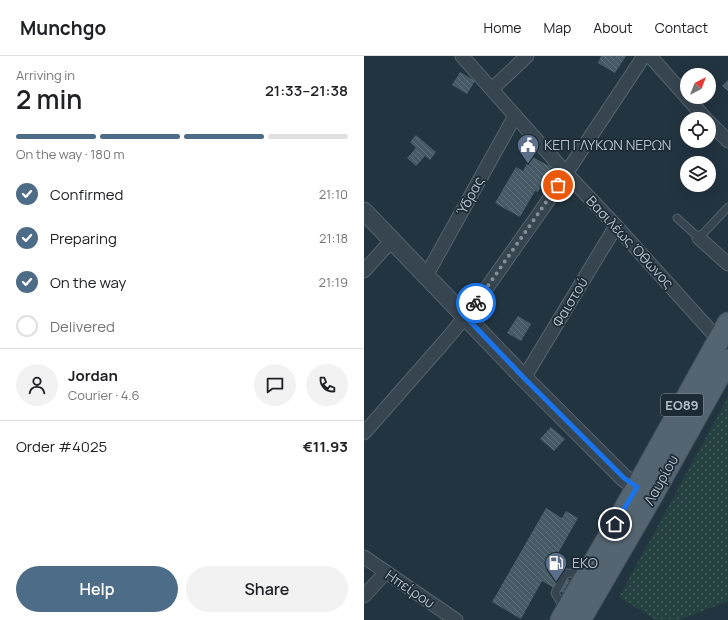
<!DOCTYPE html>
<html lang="en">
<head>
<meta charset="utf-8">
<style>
	:root { --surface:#fff; --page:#f2f2f2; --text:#202124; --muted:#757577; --line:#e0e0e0; --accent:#4d6c87 }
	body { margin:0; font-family:Manrope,sans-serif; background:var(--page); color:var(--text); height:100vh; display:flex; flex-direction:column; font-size:15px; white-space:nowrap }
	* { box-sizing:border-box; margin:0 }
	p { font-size:13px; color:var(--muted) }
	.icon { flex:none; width:22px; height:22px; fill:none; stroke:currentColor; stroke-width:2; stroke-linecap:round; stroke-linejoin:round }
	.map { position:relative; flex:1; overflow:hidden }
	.side { display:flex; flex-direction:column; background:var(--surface); width:364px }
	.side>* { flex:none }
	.needle { width:26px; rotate:42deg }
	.controls { position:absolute; left:316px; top:12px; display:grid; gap:8px }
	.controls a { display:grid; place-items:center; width:36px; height:36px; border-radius:50%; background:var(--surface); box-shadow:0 4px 16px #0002; font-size:20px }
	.pin { position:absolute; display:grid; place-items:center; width:34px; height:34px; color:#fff; margin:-17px; border:2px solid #fff; border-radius:50%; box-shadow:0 1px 4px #0007 }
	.courier { position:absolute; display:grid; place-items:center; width:40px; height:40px; margin:-20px; border:3px solid #1a73e8; border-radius:50%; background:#fff; color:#222; box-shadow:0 1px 5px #0007 }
	.summary em { font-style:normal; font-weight:600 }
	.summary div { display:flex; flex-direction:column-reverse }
	.summary { display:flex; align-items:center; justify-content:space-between; height:68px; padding:0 16px }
	h1 { font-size:26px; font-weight:600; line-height:30px }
	.bar { display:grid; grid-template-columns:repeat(4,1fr); gap:6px 4px; align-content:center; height:48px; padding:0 16px }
	.bar i { height:5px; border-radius:3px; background:var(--line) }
	.bar .current { background:var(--accent) }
	.bar p { grid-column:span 4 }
	.line { display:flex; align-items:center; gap:10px; padding:0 16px; border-top:1px solid var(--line) }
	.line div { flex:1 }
	.round { display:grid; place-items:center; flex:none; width:42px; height:42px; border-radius:21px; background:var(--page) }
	ol { padding:0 16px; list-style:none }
	li { display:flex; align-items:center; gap:12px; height:44px }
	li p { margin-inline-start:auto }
	li .icon { padding:4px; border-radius:50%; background:var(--accent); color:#fff; stroke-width:4 }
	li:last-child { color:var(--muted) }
	li i { width:22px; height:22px; border:2px solid var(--line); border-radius:50% }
	.primary-button { display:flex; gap:8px; margin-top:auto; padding:8px 16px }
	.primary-button a { flex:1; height:46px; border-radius:24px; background:var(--accent); color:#fff; font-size:16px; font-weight:600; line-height:46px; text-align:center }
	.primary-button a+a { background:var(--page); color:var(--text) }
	header { display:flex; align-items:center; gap:24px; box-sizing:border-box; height:56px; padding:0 20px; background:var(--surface); border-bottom:1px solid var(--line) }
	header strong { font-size:19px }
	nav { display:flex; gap:22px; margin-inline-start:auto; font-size:14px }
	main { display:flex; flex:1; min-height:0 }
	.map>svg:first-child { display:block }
	.grass { fill:url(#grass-dots) }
	.building { fill:url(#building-back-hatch) }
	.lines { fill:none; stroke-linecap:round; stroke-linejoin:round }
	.service-casing { stroke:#55636e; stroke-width:9 }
	.minor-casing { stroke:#55636e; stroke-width:15 }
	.tertiary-casing { stroke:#55636e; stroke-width:19 }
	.primary-casing { stroke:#43515c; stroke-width:23 }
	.service { stroke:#374550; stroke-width:7 }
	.minor { stroke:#374550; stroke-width:13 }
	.tertiary { stroke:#374550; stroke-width:17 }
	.primary { stroke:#546470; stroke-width:21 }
	.done { stroke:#808f9a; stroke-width:4; stroke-dasharray:0 7.2 }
	.route { stroke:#1a73e8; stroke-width:5 }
	.labels { text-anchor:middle; stroke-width:3.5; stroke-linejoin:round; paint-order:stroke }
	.shield { fill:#1c2a35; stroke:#86939e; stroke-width:1 }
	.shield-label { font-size:13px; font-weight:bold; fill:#b3c0cb }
	.poi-label { font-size:14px; fill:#b3c0cb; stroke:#1c2a35; text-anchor:start }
	.street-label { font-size:14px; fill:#b3c0cb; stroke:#1c2a35 }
</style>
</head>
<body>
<header>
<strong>Munchgo</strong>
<nav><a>Home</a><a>Map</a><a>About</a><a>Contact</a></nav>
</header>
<main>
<section class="side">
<div class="summary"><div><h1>2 min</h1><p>Arriving in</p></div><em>21:33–21:38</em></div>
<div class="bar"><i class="current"></i><i class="current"></i><i class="current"></i><i></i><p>On the way · 180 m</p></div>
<ol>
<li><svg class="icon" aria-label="check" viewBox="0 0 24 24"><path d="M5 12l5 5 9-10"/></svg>Confirmed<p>21:10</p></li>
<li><svg class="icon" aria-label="check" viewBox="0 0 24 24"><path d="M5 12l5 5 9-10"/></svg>Preparing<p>21:18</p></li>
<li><svg class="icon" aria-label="check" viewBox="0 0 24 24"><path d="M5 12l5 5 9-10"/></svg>On the way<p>21:19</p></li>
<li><i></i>Delivered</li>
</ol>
<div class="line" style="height:72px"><a class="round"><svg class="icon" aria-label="person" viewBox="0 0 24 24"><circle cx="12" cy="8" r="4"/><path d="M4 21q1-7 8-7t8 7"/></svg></a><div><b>Jordan</b><p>Courier · 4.6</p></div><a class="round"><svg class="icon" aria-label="chat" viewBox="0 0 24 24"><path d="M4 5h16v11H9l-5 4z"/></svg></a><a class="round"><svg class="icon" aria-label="phone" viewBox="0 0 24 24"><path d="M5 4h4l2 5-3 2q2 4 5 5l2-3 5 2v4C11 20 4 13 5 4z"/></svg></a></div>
<div class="line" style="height:52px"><div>Order #4025</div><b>€11.93</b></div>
<div class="primary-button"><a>Help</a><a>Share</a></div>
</section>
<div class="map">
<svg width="364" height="564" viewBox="0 0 364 564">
	<defs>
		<pattern id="grass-dots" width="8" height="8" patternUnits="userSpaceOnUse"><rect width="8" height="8" fill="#244140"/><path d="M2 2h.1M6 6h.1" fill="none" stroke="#415b5a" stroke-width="1.8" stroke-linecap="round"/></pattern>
		<pattern id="building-back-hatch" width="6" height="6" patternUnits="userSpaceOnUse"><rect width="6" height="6" fill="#465a66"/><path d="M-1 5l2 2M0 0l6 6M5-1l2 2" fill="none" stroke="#5e707b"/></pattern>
	</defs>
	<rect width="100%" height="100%" fill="#223440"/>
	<polygon class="grass" points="364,341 364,545 315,564 292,564 255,541"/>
	<g class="building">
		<polygon points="237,0 262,0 251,17 234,7"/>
		<polygon points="96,16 111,25 103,38 88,29"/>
		<polygon points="364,24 364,35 358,30"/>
		<polygon points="52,79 72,96 66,104 61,100 52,110 43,102 52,92 46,86"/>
		<polygon points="167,100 187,111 174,136 171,135 156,161 131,147 152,111 159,115"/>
		<polygon points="154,260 167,268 157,285 143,277"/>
		<polygon points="187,371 201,383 190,395 176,383"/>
		<polygon points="182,452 198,462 202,455 214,462 185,513 206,524 199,537 178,525 157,563 128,546"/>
	</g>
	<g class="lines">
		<g class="service-casing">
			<g id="service">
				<polyline points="313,162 335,182 364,151"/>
				<polyline points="200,552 191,537 202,517 221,518"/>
			</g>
		</g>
		<g class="minor-casing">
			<g id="minor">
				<polyline points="98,0 202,117 252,170 354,283"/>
				<polyline points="286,0 342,63"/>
				<polyline points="128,33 163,0"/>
				<polyline points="345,66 364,85"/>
				<polyline points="335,182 364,208"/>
				<polyline points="0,215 28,184"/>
				<polyline points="62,220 151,60"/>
				<polyline points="160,322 252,170"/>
				<polyline points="0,377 81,285 110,250 179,152 280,0"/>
				<polyline points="0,501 92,564"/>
				<polyline points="0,540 22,516"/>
			</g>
		</g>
		<g class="tertiary-casing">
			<polyline id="tertiary" points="0,155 160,322 260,422 284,438"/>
		</g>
		<g class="primary-casing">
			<g id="primary">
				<polyline points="197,564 273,431 364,267"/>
				<polyline points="216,564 288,440 364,304"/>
			</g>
		</g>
		<use href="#service" class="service"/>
		<use href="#minor" class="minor"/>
		<use href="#tertiary" class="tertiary"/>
		<use href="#primary" class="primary"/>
	</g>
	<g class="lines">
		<polyline class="done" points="112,247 194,129"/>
		<polyline class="route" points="112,247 102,261 160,322 260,422 273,431 251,468"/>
	</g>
	<defs>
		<g id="civic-pin" transform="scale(1.15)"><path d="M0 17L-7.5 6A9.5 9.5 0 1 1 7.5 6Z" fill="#5c6f8a" stroke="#1c2a35"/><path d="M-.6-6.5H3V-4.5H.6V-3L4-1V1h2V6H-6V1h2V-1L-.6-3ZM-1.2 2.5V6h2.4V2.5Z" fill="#fff"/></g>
		<g id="fuel-pin" transform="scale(1.15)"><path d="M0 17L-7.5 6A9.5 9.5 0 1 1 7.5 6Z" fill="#5c6f8a" stroke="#1c2a35"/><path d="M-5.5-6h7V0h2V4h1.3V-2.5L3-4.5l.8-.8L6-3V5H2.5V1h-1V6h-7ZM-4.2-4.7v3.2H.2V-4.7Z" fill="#fff"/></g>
	</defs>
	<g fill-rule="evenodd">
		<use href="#civic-pin" x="164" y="89"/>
		<use href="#fuel-pin" x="192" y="507"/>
	</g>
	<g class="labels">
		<rect class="shield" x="297" y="338" width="42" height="22" rx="3"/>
		<g class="shield-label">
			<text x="318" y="354">ΕΟ89</text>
		</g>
		<g class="poi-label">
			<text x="180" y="94">ΚΕΠ ΓΛΥΚΩΝ ΝΕΡΩΝ</text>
			<text x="208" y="512">EKO</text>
		</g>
		<g class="street-label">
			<text transform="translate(106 140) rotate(-61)" y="5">Ύδρας</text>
			<text transform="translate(266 186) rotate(47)" y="5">Βασιλέως Όθωνος</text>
			<text transform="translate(206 246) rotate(-59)" y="5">Φαιστού</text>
			<text transform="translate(297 424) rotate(-61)" y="5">Λαυρίου</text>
			<text transform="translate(46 533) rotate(34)" y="5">Ηπείρου</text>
		</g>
	</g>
</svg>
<div class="controls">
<a><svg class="needle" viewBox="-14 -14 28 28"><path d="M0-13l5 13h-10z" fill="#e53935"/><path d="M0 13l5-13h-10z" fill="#757577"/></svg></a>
<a><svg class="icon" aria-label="locate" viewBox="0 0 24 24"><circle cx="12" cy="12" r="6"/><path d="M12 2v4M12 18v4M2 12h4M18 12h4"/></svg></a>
<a><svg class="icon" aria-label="layers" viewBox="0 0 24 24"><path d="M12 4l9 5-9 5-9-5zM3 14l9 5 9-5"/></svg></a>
</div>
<div class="pin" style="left:194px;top:129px;background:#ea580c"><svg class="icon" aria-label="bag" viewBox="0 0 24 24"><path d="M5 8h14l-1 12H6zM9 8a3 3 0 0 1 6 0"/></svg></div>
<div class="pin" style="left:251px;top:468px;background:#1f2937"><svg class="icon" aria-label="home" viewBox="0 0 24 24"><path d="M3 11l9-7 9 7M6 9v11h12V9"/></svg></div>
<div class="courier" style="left:112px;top:247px"><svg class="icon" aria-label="bike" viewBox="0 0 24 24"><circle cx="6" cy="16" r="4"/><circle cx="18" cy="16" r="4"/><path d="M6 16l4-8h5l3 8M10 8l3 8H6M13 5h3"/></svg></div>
</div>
</main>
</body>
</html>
